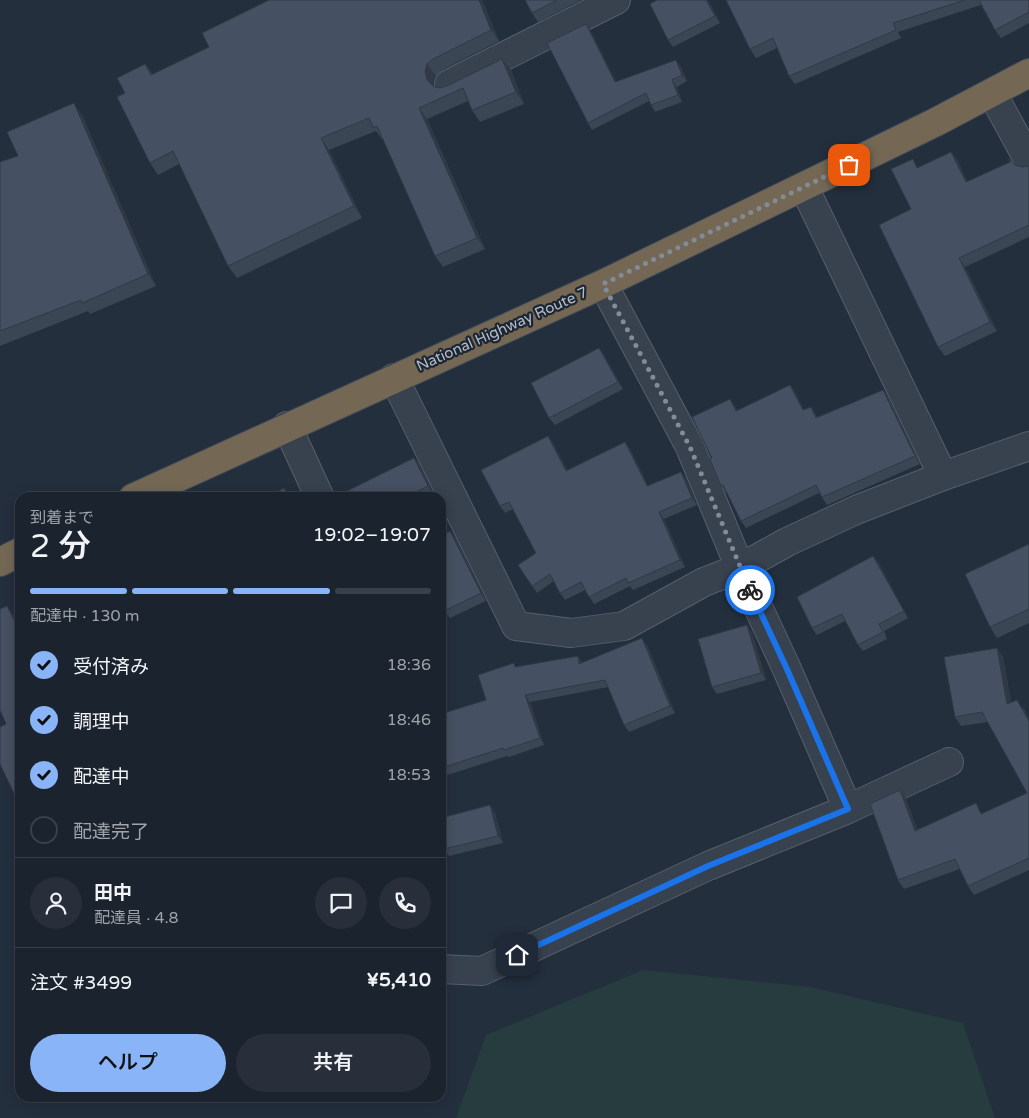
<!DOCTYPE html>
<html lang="ja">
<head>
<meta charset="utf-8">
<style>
	:root { --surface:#1b232e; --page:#282f3a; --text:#f1f3f6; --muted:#a0a4aa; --line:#39404a; --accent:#8ab4f8 }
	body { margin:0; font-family:"Varela Round","Noto Sans JP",sans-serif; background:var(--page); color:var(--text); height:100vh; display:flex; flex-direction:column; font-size:19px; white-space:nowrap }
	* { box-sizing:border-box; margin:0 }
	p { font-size:16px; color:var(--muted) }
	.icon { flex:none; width:28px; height:28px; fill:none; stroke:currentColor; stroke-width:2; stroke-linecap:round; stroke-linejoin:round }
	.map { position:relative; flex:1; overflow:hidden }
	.panel { position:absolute; left:15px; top:492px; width:431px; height:610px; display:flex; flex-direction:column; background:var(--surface); border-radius:15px; box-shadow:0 2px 12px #0003,0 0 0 1px var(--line) }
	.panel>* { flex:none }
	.pin { position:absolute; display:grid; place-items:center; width:42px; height:42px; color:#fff; margin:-21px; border-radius:10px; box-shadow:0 2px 8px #0006 }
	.courier { position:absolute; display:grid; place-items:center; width:50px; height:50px; margin:-25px; border:4px solid #1a73e8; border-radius:50%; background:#fff; color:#222; box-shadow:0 1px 6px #0007 }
	.summary em { font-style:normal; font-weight:600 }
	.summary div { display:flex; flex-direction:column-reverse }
	.summary { display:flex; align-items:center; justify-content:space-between; height:85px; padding:0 15px }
	h1 { font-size:32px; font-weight:600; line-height:38px }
	.bar { display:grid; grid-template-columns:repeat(4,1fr); gap:8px 5px; align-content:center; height:60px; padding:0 15px }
	.bar i { height:6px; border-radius:4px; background:var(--line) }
	.bar .active { background:var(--accent) }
	.bar p { grid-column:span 4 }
	.line { display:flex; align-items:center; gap:12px; padding:0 15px; border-top:1px solid var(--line) }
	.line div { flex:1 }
	.round { display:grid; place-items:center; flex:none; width:52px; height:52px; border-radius:26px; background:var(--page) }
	ol { padding:0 15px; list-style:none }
	li { display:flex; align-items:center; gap:15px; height:55px }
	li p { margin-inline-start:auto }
	li .icon { padding:5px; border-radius:50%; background:var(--accent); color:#111; stroke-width:4 }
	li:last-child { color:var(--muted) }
	li i { width:28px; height:28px; border:2px solid var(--line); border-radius:50% }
	.action { display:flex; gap:10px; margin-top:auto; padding:10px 15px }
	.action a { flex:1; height:58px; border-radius:30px; background:var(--accent); color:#111; font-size:20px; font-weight:600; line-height:58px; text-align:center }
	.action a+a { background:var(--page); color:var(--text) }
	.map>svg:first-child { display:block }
	.green { fill:#263c3f }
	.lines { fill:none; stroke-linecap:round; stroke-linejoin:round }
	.street-casing { stroke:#565f6c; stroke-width:30 }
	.highway-casing { stroke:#434c59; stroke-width:30 }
	.street { stroke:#38414e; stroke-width:28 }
	.highway { stroke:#746855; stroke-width:28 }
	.wall { fill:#3b4654 }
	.shaded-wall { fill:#303945 }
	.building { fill:#455162; stroke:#303945 }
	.done { stroke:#828b98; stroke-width:5; stroke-dasharray:0 9 }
	.route { stroke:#1a73e8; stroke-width:6 }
	.labels { text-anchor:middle; stroke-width:4.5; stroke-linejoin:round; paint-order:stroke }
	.street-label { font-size:15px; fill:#b4bcc9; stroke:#1d2633 }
</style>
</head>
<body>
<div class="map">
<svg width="1029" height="1118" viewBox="0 0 1029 1118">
	<rect width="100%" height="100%" fill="#242f3e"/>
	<polygon class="green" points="643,970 811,987 963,1023 995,1118 456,1118 486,1035"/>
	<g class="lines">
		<g class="street-casing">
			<g id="street">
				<polyline points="449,84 616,0"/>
				<polyline points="992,93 1029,161"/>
				<polyline points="804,187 943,476 1029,446"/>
				<polyline points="603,284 690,447 740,568 786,667 848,809"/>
				<polyline points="394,378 516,626 571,633 624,626 704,582 740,568 787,542 856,510 943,476"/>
				<polyline points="287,426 320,498"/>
				<polyline points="441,969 482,971 708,866 848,809 949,762"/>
			</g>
		</g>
		<g class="highway-casing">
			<g id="highway">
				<polyline points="133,498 603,284 936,122 1029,73"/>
				<polyline points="0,562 20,552"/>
			</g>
		</g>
		<use href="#street" class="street"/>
		<use href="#highway" class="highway"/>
	</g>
	<g class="wall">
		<polygon points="482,0 499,41 442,70 436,76 433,83 434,86 439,88 447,86 502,59 511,70 524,104 480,122 472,110 468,101 427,119 485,249 443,267 435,256 383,139 382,139 376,131 329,150 362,218 237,278 228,266 179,164 158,175 150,163 125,93 145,64 153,75 209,47"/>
		<polygon points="525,0 581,0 538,22 532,13"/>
		<polygon points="657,0 708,0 720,23 673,47 668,40"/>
		<polygon points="726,0 1029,0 1029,23 1001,38 995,30 981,5 898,32 901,38 795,84 789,76 777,48 756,58 750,49"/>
		<polygon points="590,30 616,82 676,60 681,67 687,81 677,87 682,102 655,112 651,105 649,101 592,130 588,123"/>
		<polygon points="82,115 156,286 90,314 88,311 0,346 0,162 18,156"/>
		<polygon points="951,152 958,161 967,182 1015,165 1022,167 1029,166 1029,237 965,267 997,331 945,356 938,347 911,209 919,167"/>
		<polygon points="599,348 604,355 623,389 555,425 549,418"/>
		<polygon points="883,390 888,397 920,464 827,505 819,493 746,528 741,521 727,493 726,493 721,486 712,458 735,406 737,410 795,392 804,410 811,407 817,417"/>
		<polygon points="625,442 630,449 648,486 681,472 686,479 697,505 664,519 685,567 633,590 630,586 594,604 585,590 565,600 560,593 554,581 537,593 518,565 536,553 513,509 505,513 500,506 553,443 567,470"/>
		<polygon points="414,458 420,465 433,493 424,498 350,498"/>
		<polygon points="450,531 456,539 486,601 450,618 444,611"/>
		<polygon points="1029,544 1029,623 997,638 990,627"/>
		<polygon points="878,562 908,618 884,631 887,639 863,651 858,645 845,621 817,635 812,628"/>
		<polygon points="752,632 766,680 717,694 712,687"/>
		<polygon points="647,645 675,713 629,732 624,725 608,687 530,702 544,745 509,757 507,756 441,777 441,714 486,700 517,667 582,662"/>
		<polygon points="997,648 1003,657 1011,702 1024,709 1029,719 1029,870 974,895 968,886 960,869 904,889 898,880 900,790 906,799 917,829 983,813 1027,793 988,722 961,726 955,717"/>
		<polygon points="490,805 495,813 503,843 449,856 444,849"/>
	</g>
	<g class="shaded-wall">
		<polygon points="479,0 482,0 499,41 491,30"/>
		<polygon points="706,0 708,0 720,23 715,16"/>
		<polygon points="586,24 590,30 620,89 615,82"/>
		<polygon points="502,59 511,70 524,104 516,92"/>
		<polygon points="676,60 681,67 687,81 682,75"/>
		<polygon points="427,64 436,76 433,83 435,91 427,80 425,71"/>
		<polygon points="672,80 677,87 682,102 678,95"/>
		<polygon points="74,103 82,115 156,286 148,274"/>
		<polygon points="419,108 427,119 485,249 477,238"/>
		<polygon points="321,138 329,150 362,218 354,206"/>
		<polygon points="951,152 958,161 972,192 966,182"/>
		<polygon points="959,258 965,267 997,331 990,322"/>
		<polygon points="599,348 604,355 623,389 618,382"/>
		<polygon points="790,385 795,392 808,417 803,410"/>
		<polygon points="883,390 888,397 920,464 915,456"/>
		<polygon points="730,399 735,406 741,418 736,411"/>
		<polygon points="548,436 553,443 571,478 566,471"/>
		<polygon points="625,442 630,449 651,493 647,486"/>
		<polygon points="414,458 420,465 433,493 428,486"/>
		<polygon points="681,472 686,479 697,505 692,498"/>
		<polygon points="659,512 664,519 685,567 680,560"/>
		<polygon points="450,531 456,539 486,601 481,593"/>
		<polygon points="873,556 878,562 908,618 904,611"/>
		<polygon points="7,606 17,619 20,626 20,632"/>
		<polygon points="747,625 752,632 766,680 761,673"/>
		<polygon points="642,638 647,645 675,713 670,706"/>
		<polygon points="997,648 1003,657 1013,713 1007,704"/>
		<polygon points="578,656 583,663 579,664"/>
		<polygon points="525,695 530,702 544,745 540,738"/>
		<polygon points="1017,700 1029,719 1029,721"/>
		<polygon points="900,790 906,799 921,840 915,831"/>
		<polygon points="490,805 495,813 503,843 498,836"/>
	</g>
	<g class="building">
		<polygon points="269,0 479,0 491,30 433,59 427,64 425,71 427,80 433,86 439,88 447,86 502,59 516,92 472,110 463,88 419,108 477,238 435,256 377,126 374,128 369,118 321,138 354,206 228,266 173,151 150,163 117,97 125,93 117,78 145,64 151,75 209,47 202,33"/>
		<polygon points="525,0 557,0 532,13"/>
		<polygon points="657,0 706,0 715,16 668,40 650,4"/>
		<polygon points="726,0 965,0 893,23 896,30 789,76 773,38 750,49"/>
		<polygon points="979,0 1028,0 1029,1 1029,12 995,30"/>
		<polygon points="586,24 615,82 676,60 682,75 672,80 678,95 651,105 646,93 588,123 547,43"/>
		<polygon points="74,103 148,274 82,303 81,300 0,331 0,162 18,156 7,132"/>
		<polygon points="951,152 966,182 1010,162 1008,158 1015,165 1022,167 1029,166 1029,225 959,258 990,322 938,347 879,225 911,209 891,169 913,159 917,168"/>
		<polygon points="599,348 618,382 549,418 531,383"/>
		<polygon points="790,385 803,410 811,407 816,418 883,390 915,456 822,497 816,485 741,521 723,485 721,486 710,459 712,458 692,417 730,399 736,411"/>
		<polygon points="548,436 566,471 625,442 647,486 681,472 692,498 659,512 680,560 628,583 626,578 589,597 581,582 560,593 550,574 532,586 518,565 536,553 509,502 500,506 481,470"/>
		<polygon points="414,458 428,486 404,498 389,498 386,491 387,498 350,498 347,491"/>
		<polygon points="284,488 290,498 266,498"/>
		<polygon points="450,531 481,593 444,611 441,604 441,536"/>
		<polygon points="1029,544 1029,609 990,627 965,574"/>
		<polygon points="873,556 904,611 879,624 883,632 858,645 842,614 812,628 797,597"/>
		<polygon points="7,606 20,632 20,806 0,764 0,727 6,724 0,710 0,609"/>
		<polygon points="747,625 761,673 712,687 698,639"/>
		<polygon points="642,638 670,706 624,725 605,680 525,695 540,738 504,750 503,748 441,768 441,714 486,700 478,675 514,663 515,667 578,656 579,664"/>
		<polygon points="997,648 1007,704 1017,700 1029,721 1029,858 968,886 955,859 898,880 870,804 900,790 915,831 976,803 981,814 1027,793 982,712 955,717 944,657"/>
		<polygon points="490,805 498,836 444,849 441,839 441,818"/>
	</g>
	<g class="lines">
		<polyline class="done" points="750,590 690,447 603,284 849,165"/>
		<polyline class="route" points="517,955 708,866 848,809 786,667 750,590"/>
	</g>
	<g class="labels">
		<g class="street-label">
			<text transform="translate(502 329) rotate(-24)" y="5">National Highway Route 7</text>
		</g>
	</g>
</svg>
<div class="pin" style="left:849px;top:165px;background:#ea580c"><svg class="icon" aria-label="bag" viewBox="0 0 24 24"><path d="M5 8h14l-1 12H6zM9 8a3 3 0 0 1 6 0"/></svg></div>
<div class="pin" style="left:517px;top:955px;background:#1f2937"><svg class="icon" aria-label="home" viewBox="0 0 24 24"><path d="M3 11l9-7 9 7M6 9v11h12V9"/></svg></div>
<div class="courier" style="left:750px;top:590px"><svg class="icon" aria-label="bike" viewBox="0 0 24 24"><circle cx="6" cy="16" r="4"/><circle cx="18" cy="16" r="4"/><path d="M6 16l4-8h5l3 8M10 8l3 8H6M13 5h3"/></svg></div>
<section class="panel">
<div class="summary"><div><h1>2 分</h1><p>到着まで</p></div><em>19:02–19:07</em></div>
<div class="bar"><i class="active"></i><i class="active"></i><i class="active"></i><i></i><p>配達中 · 130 m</p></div>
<ol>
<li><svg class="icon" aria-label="check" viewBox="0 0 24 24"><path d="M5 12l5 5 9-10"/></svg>受付済み<p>18:36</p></li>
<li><svg class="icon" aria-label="check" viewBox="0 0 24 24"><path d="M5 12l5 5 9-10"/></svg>調理中<p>18:46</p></li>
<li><svg class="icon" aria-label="check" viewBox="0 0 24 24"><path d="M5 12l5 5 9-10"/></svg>配達中<p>18:53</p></li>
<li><i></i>配達完了</li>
</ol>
<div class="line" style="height:90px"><a class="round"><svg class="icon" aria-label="person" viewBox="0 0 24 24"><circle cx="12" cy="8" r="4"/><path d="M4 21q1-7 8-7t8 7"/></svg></a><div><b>田中</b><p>配達員 · 4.8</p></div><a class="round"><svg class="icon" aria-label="chat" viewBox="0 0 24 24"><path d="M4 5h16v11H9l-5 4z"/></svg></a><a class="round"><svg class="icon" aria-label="phone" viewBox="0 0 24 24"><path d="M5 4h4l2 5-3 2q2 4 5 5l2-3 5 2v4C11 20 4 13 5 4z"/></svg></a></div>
<div class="line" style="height:65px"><div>注文 #3499</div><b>¥5,410</b></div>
<div class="action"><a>ヘルプ</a><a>共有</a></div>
</section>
</div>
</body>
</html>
